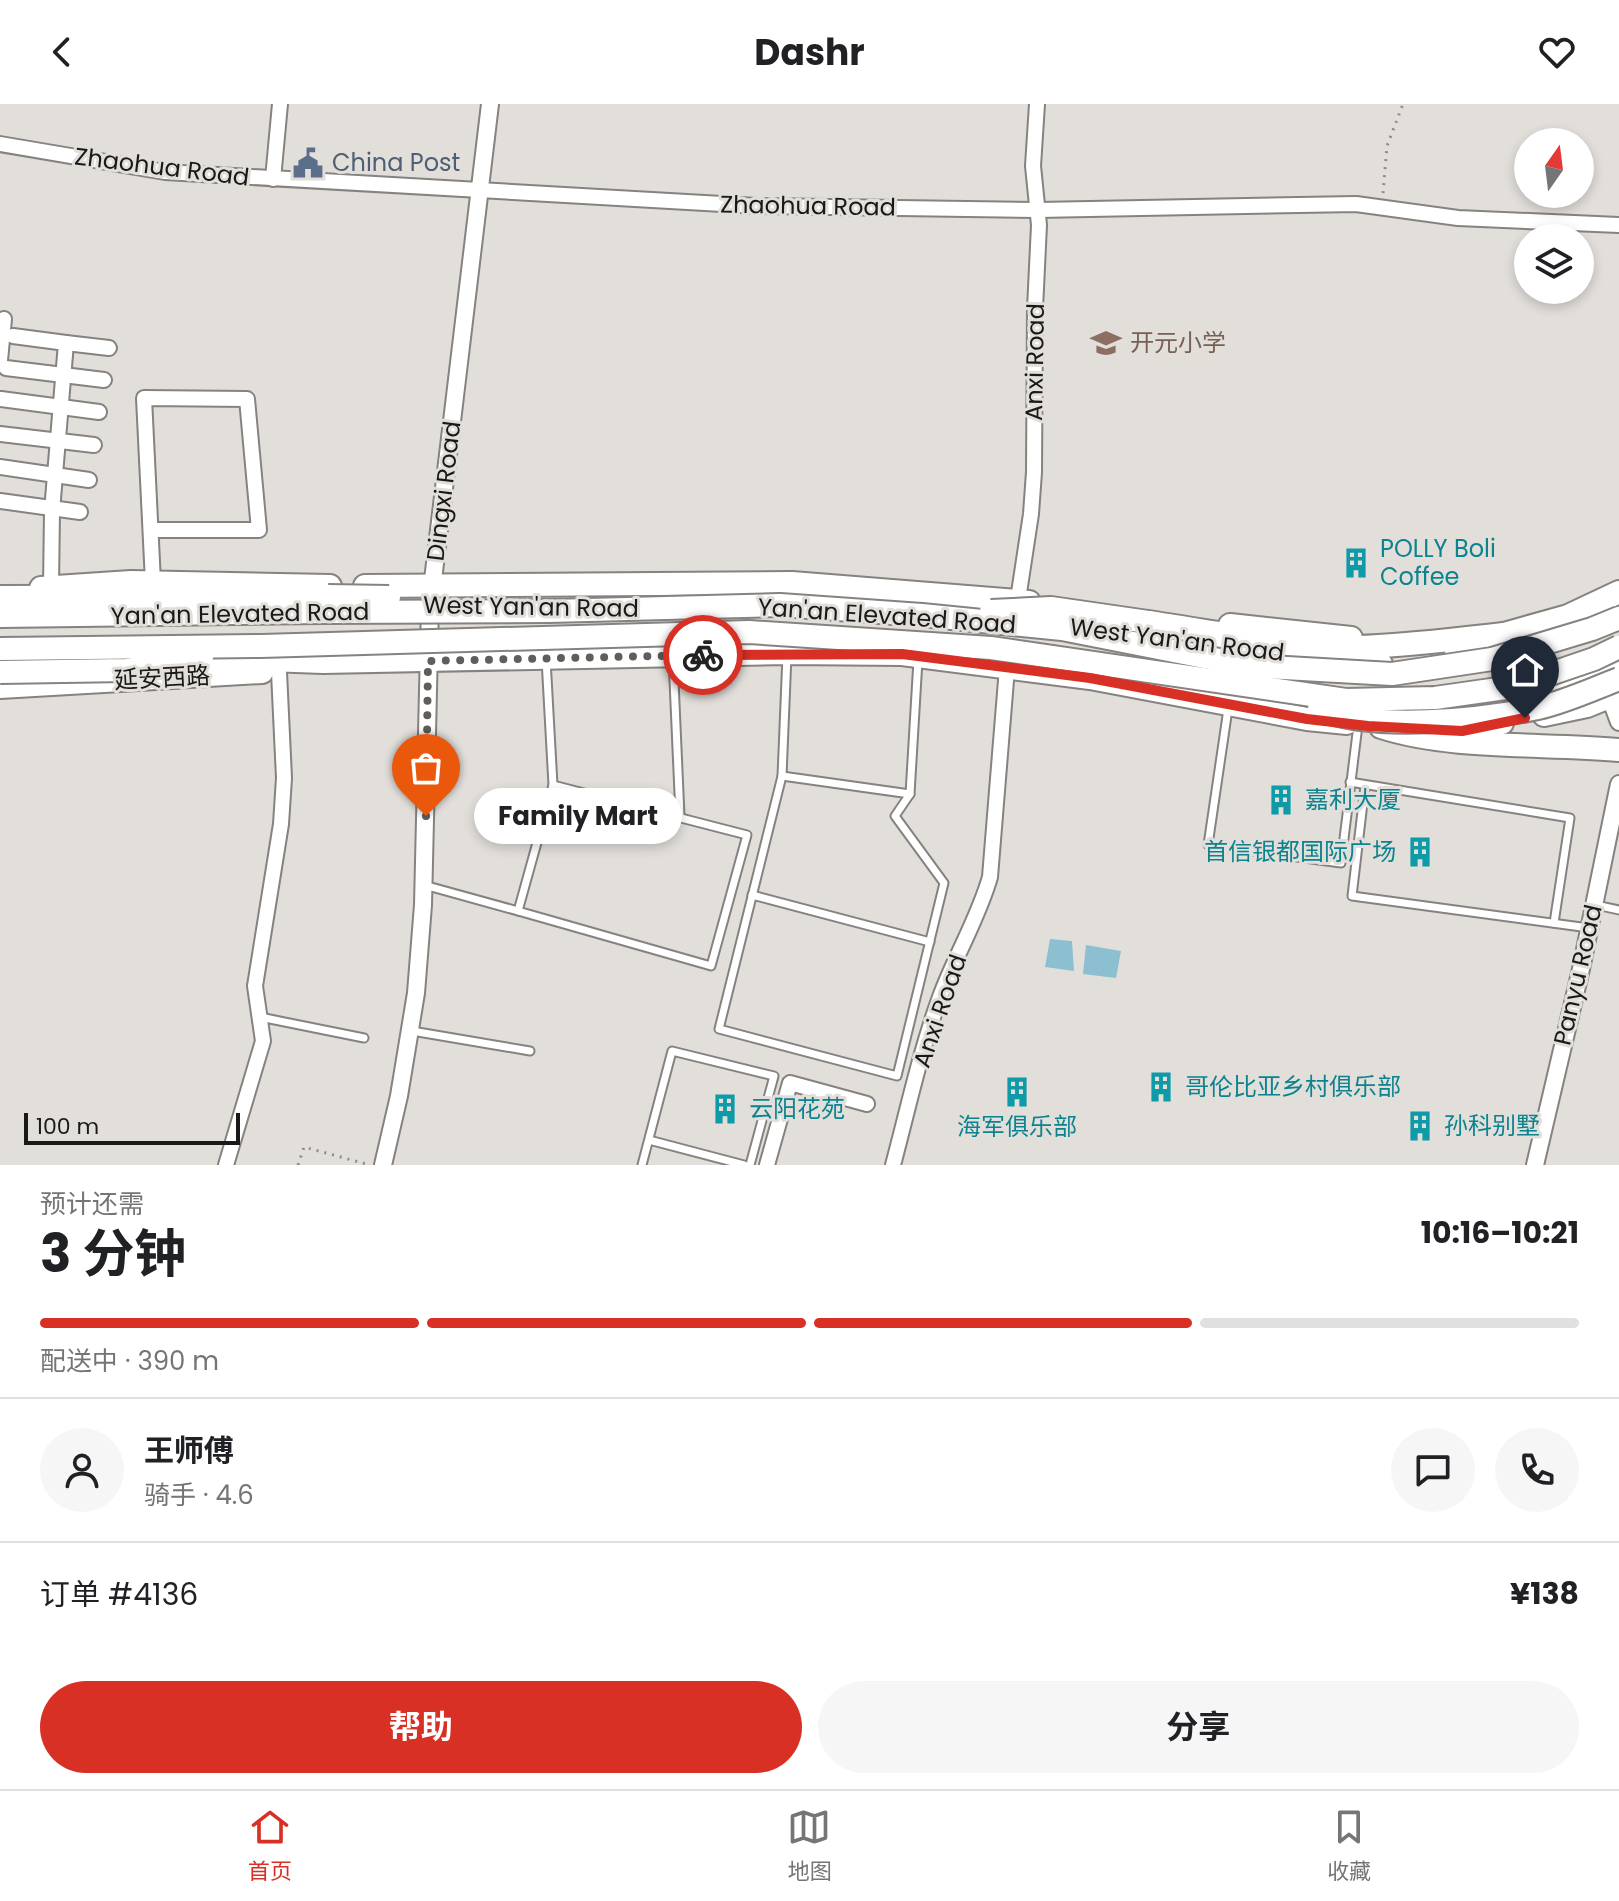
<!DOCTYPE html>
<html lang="zh">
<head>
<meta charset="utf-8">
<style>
	:root { --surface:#fff; --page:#f6f6f6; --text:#202124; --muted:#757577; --line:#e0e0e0; --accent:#d93025 }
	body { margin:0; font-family:Poppins,"Noto Sans SC",sans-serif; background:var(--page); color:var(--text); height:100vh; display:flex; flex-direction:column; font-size:30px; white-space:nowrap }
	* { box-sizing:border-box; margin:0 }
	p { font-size:26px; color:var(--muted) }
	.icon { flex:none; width:44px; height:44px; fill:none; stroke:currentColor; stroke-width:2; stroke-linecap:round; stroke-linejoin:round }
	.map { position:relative; height:1061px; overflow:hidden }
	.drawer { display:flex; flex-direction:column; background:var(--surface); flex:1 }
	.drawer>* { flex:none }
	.needle { width:52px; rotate:14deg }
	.fabs { position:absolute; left:1514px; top:24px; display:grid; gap:16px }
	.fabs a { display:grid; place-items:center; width:80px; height:80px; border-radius:50%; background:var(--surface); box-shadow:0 4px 12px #0003; font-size:40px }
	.scale { position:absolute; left:24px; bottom:20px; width:216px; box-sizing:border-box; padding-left:8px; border:4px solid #1a1918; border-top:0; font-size:22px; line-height:28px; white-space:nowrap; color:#1a1918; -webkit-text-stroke:6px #e2dfdb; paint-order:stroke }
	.pin { position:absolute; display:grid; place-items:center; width:68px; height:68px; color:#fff; margin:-82px -34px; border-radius:50% 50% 50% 0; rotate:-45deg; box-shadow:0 0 8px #0007 }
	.pin .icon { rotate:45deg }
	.courier { position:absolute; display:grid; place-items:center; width:80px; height:80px; margin:-40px; border:6px solid #d93025; border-radius:50%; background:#fff; color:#222; box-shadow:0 2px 10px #0007 }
	.bubble { position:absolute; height:56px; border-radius:28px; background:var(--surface); box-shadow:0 4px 12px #0003; font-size:26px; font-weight:700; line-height:56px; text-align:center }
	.summary em { font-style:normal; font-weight:700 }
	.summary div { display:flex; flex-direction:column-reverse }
	.summary { display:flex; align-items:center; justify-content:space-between; height:136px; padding:0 40px }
	h1 { font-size:52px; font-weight:700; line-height:60px }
	.bar { display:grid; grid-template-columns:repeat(4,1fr); gap:12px 8px; align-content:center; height:96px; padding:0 40px }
	.bar i { height:10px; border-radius:6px; background:var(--line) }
	.bar .active { background:var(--accent) }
	.bar p { grid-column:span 4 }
	.line { display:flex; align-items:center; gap:20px; padding:0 40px; border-top:2px solid var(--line) }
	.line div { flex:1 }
	.round { display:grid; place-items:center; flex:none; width:84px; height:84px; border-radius:42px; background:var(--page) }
	.action { display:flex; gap:16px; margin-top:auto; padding:16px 40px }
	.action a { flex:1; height:92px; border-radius:48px; background:var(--accent); color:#fff; font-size:32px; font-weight:700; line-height:92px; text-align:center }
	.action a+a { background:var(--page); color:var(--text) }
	header { display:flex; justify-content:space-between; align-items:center; height:104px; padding:0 40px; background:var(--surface); font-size:36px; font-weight:700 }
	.tabs { display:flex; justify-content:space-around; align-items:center; height:112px; border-top:2px solid var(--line); background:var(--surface); font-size:22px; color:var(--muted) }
	.tabs a { display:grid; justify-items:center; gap:4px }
	.tabs .active { color:var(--accent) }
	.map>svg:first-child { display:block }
	.water { fill:#8cc0d0 }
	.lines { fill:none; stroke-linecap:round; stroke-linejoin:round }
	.service-casing { stroke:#85827f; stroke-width:11 }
	.minor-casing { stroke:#85827f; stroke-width:18 }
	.tertiary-casing { stroke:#85827f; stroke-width:20 }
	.primary-casing { stroke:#85827f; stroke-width:26 }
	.trunk-casing { stroke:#85827f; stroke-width:26 }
	.path { stroke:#8e8c89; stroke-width:3; stroke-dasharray:2 6; stroke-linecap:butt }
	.service { stroke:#fff; stroke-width:7 }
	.minor { stroke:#fff; stroke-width:14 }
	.tertiary { stroke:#fff; stroke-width:16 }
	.primary { stroke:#fff; stroke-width:22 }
	.trunk { stroke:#fff; stroke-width:22 }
	.trunk-bridge-casing { stroke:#85827f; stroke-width:26; stroke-linecap:butt }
	.trunk-bridge { stroke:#fff; stroke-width:22 }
	.done { stroke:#605e5c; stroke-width:8; stroke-dasharray:0 14.4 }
	.route { stroke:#d93025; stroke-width:10 }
	.labels { text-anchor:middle; stroke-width:6; stroke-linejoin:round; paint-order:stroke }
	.service-label { font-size:24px; fill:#4e5e75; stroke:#e2dfdb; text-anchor:start }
	.street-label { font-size:24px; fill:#1a1918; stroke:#e2dfdb }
	.education-label { font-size:24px; fill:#785e54; stroke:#e2dfdb; text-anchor:start }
	.culture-label { font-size:24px; fill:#0d838f; stroke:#e2dfdb; text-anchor:start }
</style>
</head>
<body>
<header><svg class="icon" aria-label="back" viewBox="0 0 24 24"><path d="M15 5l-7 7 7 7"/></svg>Dashr<svg class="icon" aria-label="heart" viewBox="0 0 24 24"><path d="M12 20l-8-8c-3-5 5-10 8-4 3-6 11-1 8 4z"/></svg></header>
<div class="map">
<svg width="1619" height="1061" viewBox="0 0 1619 1061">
	<rect width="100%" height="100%" fill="#e2dfdb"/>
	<g class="water">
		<polygon points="1050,835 1072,837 1074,867 1045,863"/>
		<polygon points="1086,841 1121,847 1116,874 1083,870"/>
	</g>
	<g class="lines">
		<g class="service-casing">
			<g id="service">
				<polyline points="787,551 782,672 719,925 897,972 944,779 895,712 910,690 918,556"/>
				<polyline points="673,554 680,712"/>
				<polyline points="546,555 553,681"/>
				<polyline points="1228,605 1208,741 1341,759 1358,621"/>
				<polyline points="782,672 910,690"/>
				<polyline points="1350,678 1570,714 1554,819"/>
				<polygon points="553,681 747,731 711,862 518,807"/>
				<polyline points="1365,682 1352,792 1589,824"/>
				<polyline points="424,781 518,807"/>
				<polyline points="752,791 930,838"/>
				<polyline points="1596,801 1619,806"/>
				<polyline points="260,913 364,934"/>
				<polyline points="412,927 530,947"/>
				<polyline points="649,1036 744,1061"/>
				<polyline points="642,1061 672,947 774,972 750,1061"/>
			</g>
		</g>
		<g class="minor-casing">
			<g id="minor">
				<polyline points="0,40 165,68 757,102 1038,106 1356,100 1458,114 1619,121"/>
				<polyline points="273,75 280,0"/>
				<polyline points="13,232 66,239 52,407 51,483"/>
				<polyline points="66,239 109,244"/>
				<polyline points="0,256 4,215"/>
				<polyline points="6,264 104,276"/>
				<polyline points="1,295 99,308"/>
				<polyline points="0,330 94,341"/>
				<polyline points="0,363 89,376"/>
				<polyline points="0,397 80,408"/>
				<polyline points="151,426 259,426 247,295 144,294 153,478"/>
				<polyline points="1017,502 1031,410 1034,368 1035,205 1039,121 1033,62 1037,0"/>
				<polyline points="226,1061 263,937 255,882 281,720 284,674 279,568"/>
				<polyline points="767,1061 790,979 867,1000"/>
				<path d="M893 1061C908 1005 920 948 940 893 955 852 978 815 990 773L1007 564"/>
			</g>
		</g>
		<g class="tertiary-casing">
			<g id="tertiary">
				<polyline points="1607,586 1619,618"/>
				<polyline points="383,1061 399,992 416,889 423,801 430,501 490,0"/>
				<polyline points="1535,1061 1581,865 1619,680"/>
			</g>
		</g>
		<g class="primary-casing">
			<g id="primary">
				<polyline points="365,482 792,479 1029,498"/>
				<polyline points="41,484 131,478 330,482"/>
				<polyline points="1230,521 1351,534"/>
				<polyline points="1157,534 1381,560"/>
				<polyline points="183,553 323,558 787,549 902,550 1090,574 1307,615 1347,619"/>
				<polyline points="1455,553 1477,550 1504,530 1568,512 1619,488"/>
				<polyline points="0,583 262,568"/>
				<polyline points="1399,609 1505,598 1619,562"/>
				<polyline points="1544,611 1587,602 1619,589"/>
				<path d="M1381 623C1452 646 1543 639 1619 646"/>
				<polyline points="1425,625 1462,627 1502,619"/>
			</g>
		</g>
		<g class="trunk-casing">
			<g id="trunk">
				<polyline points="0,493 328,492"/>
				<polyline points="0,512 324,508"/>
				<path d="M1148 518C1216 528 1288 543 1357 543 1406 542 1455 535 1504 530"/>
			</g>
		</g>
		<g class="path">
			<polyline points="1383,89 1387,42 1403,0"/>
			<polyline points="298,1061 304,1043 370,1061"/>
		</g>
		<use href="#service" class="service"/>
		<use href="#minor" class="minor"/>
		<use href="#tertiary" class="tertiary"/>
		<use href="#primary" class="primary"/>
		<use href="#trunk" class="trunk"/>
		<g class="trunk-bridge-casing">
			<g id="trunk-bridge">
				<polyline points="328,492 389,493"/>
				<polyline points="991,507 1051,504 1148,518"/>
				<polyline points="324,508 549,507 780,501 922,511 1062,525 1250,562 1392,570 1492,555 1592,525 1619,514"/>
				<polyline points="0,545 261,542 749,528 991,544 1346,596 1435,594 1512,583 1594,555 1619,543"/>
				<polyline points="0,568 127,566 202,553"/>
				<path d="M1319 605C1376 627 1479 616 1538 604 1565 598 1593 585 1619 575"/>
			</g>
		</g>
		<use href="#trunk-bridge" class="trunk-bridge"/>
	</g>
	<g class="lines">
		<polyline class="done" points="426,712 428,557 703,551"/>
		<polyline class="route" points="703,551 902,550 1090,574 1307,615 1368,622 1462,627 1525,614"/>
	</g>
	<defs>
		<g id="civic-bare" transform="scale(2.4)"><path d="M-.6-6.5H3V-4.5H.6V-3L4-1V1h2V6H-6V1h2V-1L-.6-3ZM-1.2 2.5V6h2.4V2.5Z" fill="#5c6f8a" stroke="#e2dfdb" stroke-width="2.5" paint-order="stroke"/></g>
		<g id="school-bare" transform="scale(2.4)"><path d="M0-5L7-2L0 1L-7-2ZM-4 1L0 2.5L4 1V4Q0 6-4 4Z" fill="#8d6e63" stroke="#e2dfdb" stroke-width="2.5" paint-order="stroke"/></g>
		<g id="building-bare" transform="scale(2.4)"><path d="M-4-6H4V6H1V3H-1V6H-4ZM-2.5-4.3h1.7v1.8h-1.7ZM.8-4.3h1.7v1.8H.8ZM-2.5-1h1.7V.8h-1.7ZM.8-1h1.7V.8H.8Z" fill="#0f9aa8" stroke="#e2dfdb" stroke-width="2.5" paint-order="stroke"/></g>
	</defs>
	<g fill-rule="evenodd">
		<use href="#civic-bare" x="308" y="59"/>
		<use href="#school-bare" x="1106" y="239"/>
		<use href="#building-bare" x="1356" y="459"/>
		<use href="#building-bare" x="1281" y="696"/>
		<use href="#building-bare" x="1420" y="748"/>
		<use href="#building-bare" x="1161" y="983"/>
		<use href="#building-bare" x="1017" y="988"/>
		<use href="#building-bare" x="725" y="1005"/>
		<use href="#building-bare" x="1420" y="1022"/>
	</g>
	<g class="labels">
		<g class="service-label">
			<text x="332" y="67">China Post</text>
		</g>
		<g class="street-label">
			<text transform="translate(162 63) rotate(7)" y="8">Zhaohua Road</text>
			<text transform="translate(808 102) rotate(1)" y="8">Zhaohua Road</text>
			<text transform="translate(1035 258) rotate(-89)" y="8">Anxi Road</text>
			<text transform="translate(444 387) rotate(-83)" y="8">Dingxi Road</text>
			<text transform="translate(531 503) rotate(1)" y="8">West Yan'an Road</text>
			<text transform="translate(240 510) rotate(-1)" y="8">Yan'an Elevated Road</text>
			<text transform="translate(887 512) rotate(4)" y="8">Yan'an Elevated Road</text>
			<text transform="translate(1177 536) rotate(7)" y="8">West Yan'an Road</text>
			<text transform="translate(162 574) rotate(-3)" y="8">延安西路</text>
			<text transform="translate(1578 871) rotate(-77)" y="8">Panyu Road</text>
			<text transform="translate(940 907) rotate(-71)" y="8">Anxi Road</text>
		</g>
		<g class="education-label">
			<text x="1130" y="247">开元小学</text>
		</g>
		<g class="culture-label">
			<text x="1380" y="453">POLLY Boli<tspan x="1380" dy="28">Coffee</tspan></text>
			<text x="1305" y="704">嘉利大厦</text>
			<text x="1396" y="756" text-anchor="end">首信银都国际广场</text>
			<text x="1185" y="991">哥伦比亚乡村俱乐部</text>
			<text x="749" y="1013">云阳花苑</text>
			<text x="1444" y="1030">孙科别墅</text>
			<text x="1017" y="1031" text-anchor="middle">海军俱乐部</text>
		</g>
	</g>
</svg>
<div class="fabs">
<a><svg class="needle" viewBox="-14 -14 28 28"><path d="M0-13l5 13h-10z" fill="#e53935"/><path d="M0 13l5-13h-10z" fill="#757577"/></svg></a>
<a><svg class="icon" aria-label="layers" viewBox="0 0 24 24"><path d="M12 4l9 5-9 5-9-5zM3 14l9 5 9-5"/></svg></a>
</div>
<div class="scale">100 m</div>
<div class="pin" style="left:426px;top:712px;background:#ea580c"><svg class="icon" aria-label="bag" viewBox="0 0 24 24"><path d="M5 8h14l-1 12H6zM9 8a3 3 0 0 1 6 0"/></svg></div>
<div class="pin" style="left:1525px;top:614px;background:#1f2937"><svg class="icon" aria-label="home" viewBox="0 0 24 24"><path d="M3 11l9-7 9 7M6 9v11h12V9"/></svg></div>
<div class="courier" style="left:703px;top:551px"><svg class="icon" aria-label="bike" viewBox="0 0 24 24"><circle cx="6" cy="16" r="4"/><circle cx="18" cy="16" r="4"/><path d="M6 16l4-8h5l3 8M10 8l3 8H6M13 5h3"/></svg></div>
<div class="bubble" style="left:474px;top:684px;width:208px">Family Mart</div>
</div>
<section class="drawer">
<div class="summary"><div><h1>3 分钟</h1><p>预计还需</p></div><em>10:16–10:21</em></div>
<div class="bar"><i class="active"></i><i class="active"></i><i class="active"></i><i></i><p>配送中 · 390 m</p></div>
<div class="line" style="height:144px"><a class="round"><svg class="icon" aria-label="person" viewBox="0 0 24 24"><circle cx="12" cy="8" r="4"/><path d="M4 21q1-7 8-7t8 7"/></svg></a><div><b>王师傅</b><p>骑手 · 4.6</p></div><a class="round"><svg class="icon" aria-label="chat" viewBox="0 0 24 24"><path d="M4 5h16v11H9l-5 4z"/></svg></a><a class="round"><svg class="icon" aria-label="phone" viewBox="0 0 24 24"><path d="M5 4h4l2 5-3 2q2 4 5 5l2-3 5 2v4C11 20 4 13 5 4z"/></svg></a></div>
<div class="line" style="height:104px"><div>订单 #4136</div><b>¥138</b></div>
<div class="action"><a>帮助</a><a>分享</a></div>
</section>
<nav class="tabs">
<a class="active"><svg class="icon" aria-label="home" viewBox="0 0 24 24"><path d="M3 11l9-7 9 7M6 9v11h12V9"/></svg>首页</a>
<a><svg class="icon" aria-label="map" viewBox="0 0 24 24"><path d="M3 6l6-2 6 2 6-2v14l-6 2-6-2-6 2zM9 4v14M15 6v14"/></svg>地图</a>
<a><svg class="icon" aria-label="saved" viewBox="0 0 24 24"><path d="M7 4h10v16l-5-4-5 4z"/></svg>收藏</a>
</nav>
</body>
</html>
